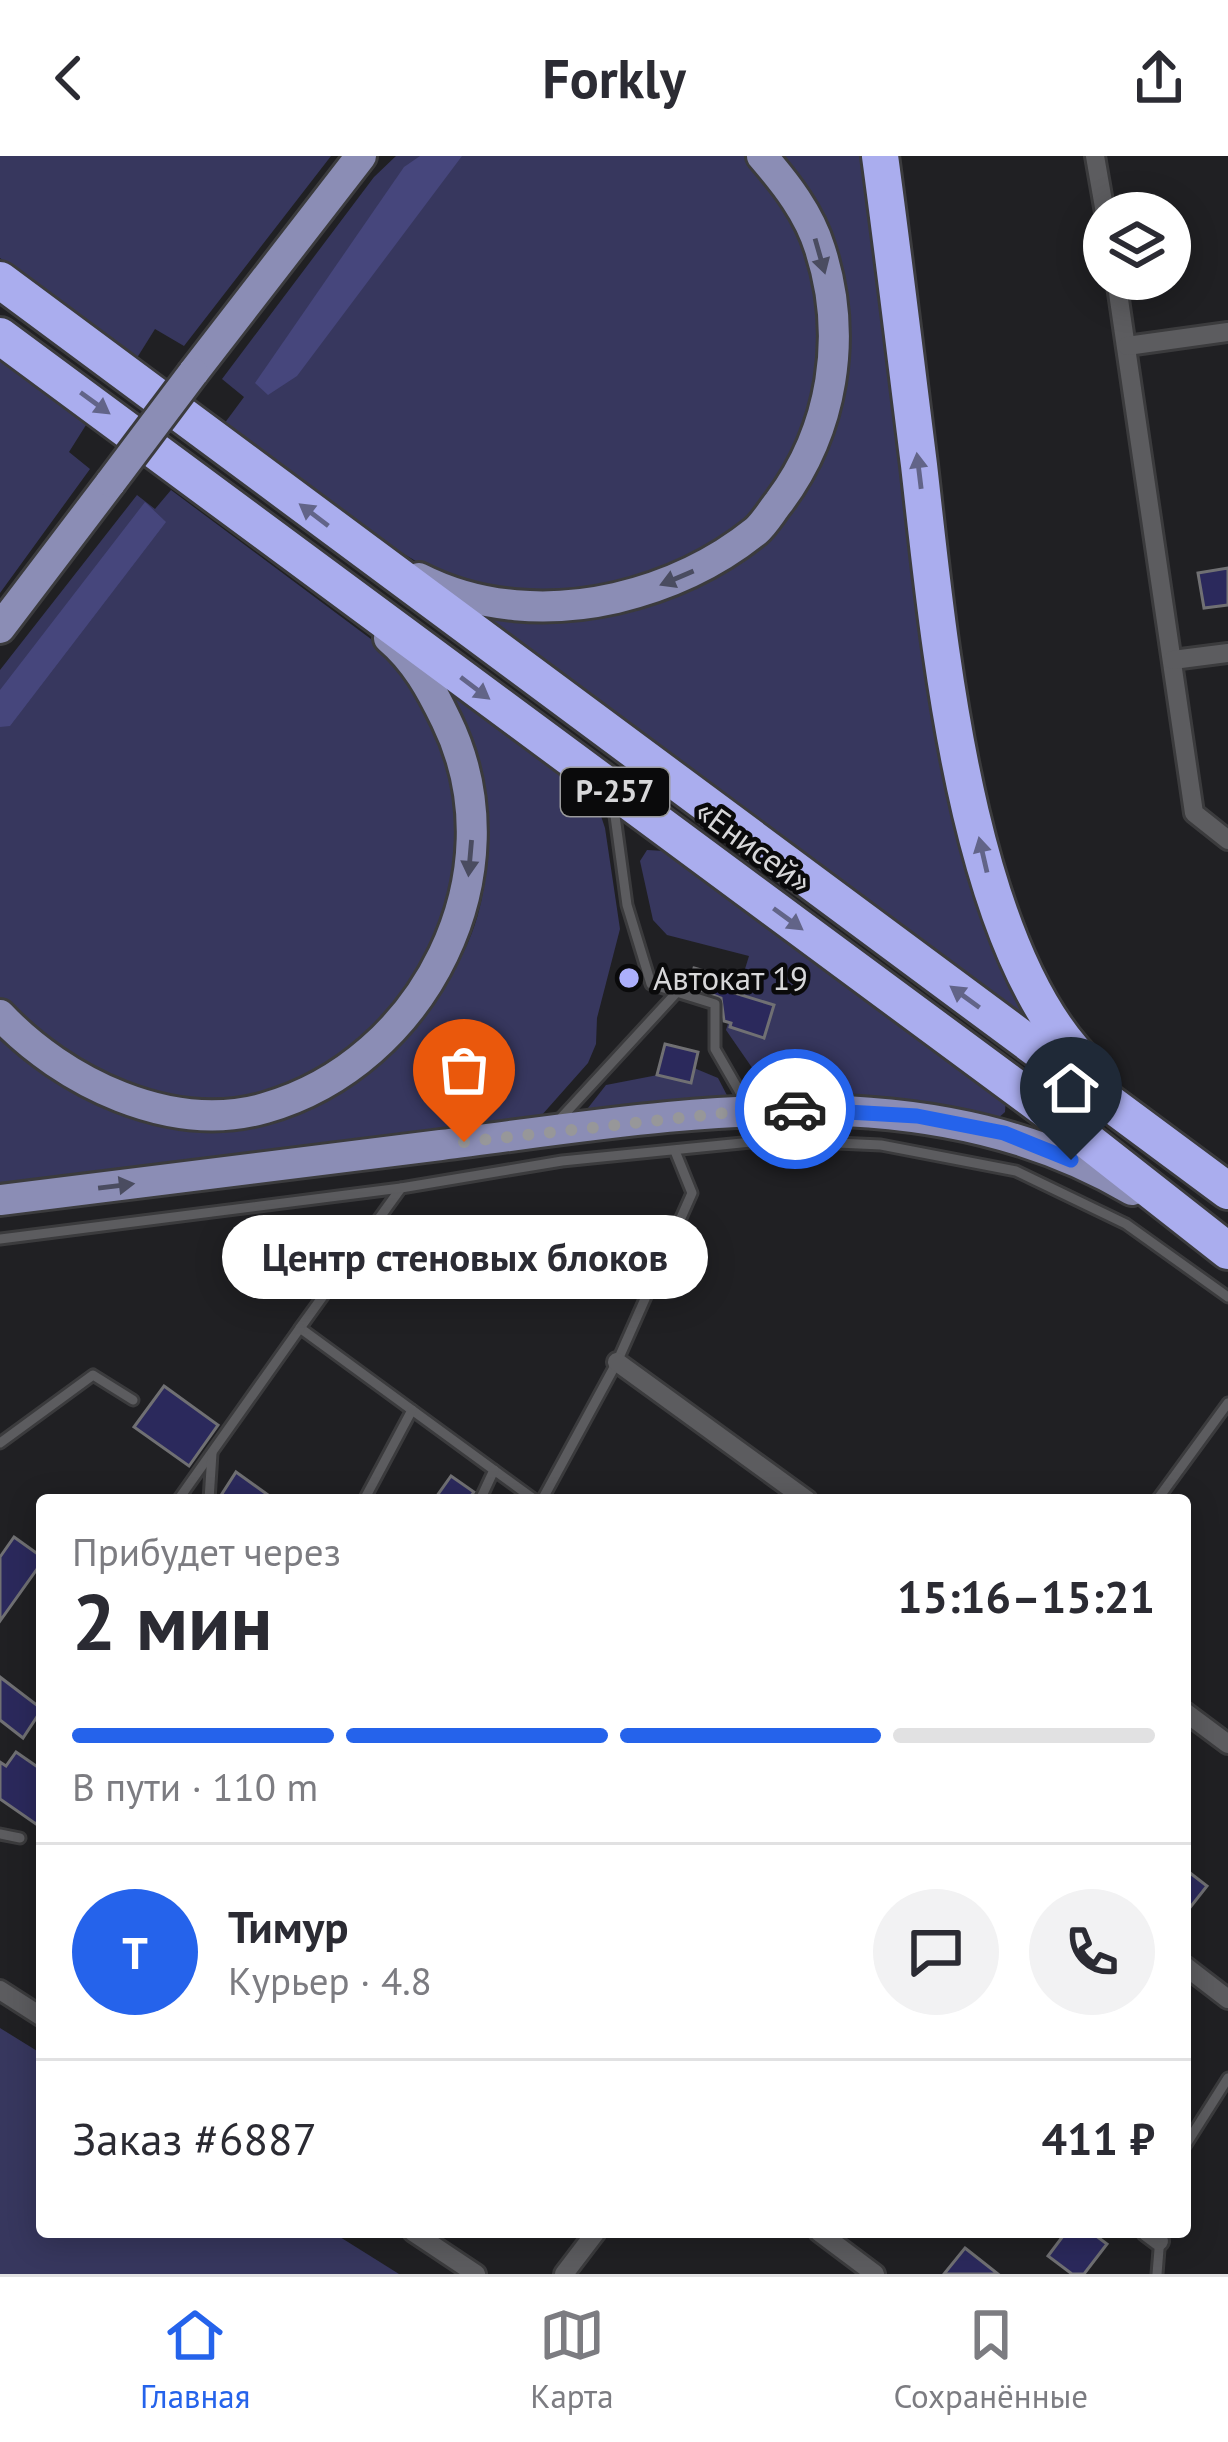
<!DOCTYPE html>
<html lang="ru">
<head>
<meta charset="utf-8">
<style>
	:root { --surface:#fff; --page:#f2f2f3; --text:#2b2b33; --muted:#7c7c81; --line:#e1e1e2; --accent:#2563eb }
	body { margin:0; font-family:"PT Sans",sans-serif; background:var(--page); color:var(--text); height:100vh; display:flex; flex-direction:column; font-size:45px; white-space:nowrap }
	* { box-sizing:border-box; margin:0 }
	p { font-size:39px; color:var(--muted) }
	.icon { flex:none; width:66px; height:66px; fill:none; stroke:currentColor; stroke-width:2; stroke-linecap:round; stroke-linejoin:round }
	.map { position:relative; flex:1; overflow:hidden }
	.panel { position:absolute; left:36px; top:1338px; width:1155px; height:744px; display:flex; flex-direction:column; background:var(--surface); border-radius:12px; box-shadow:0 6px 30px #0003 }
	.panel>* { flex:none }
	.buttons { position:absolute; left:1083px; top:36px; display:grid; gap:24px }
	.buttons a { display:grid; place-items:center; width:108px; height:108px; border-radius:50%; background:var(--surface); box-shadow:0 6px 30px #0003; font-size:60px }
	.pin { position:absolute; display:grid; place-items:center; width:102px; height:102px; color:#fff; margin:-123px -51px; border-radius:50% 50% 50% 0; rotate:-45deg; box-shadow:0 0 12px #0007 }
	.pin .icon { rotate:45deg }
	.courier { position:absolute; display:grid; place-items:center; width:120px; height:120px; margin:-60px; border:9px solid #2563eb; border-radius:50%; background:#fff; color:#222; box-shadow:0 3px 15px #0007 }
	.bubble { position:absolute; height:84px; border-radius:42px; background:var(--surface); box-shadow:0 6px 30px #0003; font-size:39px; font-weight:600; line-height:84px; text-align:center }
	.headline em { font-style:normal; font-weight:600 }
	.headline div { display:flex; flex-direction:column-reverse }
	.headline { display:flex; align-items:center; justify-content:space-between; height:204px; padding:0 36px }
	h1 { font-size:78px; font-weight:600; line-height:90px }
	.bar { display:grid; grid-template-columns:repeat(4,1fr); gap:18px 12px; align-content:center; height:144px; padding:0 36px }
	.bar i { height:15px; border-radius:9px; background:var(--line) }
	.bar .active { background:var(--accent) }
	.bar p { grid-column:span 4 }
	.line { display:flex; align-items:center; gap:30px; padding:0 36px; border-top:3px solid var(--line) }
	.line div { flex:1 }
	.round { display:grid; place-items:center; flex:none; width:126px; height:126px; border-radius:63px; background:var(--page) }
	header { display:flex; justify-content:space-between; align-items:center; height:156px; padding:0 36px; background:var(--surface); font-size:54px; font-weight:600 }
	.dock { display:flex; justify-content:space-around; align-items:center; height:168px; border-top:3px solid var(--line); background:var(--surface); font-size:33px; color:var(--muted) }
	.dock a { display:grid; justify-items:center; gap:6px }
	.dock .active { color:var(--accent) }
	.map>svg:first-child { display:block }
	.green { fill:#37375e }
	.forest { fill:#46467c }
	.building { fill:#2b295c; stroke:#707073; stroke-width:3 }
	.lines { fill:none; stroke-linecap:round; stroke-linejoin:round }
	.lane-casing { stroke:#3b3b3d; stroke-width:15 }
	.street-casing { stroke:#3b3b3d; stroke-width:24 }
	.primary-casing { stroke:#3b3b3d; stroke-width:36 }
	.highway-casing { stroke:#3b3b3d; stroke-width:42 }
	.lane { stroke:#5c5c5f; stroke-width:9 }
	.street { stroke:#5c5c5f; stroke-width:18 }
	.primary { stroke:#8b8db5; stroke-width:30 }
	.highway { stroke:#aaadee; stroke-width:36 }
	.primary-bridge-casing { stroke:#3b3b3d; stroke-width:36; stroke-linecap:butt }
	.primary-bridge { stroke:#8b8db5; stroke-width:30 }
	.oneway { fill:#4a4c60 }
	.oneway2 { fill:#626488 }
	.done { stroke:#979799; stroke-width:12; stroke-dasharray:0 21.6 }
	.route { stroke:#2563eb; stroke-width:15 }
	.poi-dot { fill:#acaffb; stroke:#0a0a0b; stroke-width:4.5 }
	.labels { text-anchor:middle; stroke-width:9; stroke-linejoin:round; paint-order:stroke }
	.shield { fill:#0a0a0b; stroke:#9a9a9b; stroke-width:3 }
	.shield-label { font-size:30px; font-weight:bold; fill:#d7d7d9 }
	.street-label { font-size:33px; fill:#d7d7d9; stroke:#0a0a0b }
	.poi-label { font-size:33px; fill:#d7d7d9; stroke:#0a0a0b; text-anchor:start }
</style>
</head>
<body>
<header><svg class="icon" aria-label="back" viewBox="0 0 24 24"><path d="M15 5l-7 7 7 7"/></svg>Forkly<svg class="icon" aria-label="share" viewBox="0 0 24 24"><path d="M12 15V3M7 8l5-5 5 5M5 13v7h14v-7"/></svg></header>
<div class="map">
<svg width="1228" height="2118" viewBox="0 0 1228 2118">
	<rect width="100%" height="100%" fill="#202023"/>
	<g class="green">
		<polygon points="0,0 331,0 184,190 155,173 135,205 0,102"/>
		<polygon points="396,0 748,0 781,45 809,100 823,155 823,211 789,317 748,366 702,401 643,425 572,435 522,438 450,425 366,376 224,268 244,241 222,223 374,21"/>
		<polygon points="775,0 873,0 934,504 1047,892 459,457 650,447 807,330 834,275 846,203"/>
		<polygon points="0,203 86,269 69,296 90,313 0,437"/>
		<polygon points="171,334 387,495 422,539 465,662 466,722 417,828 355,888 303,924 253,940 207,945 155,936 95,914 48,889 0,843 0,514 137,339 155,353"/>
		<path d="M439 526 596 645 605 672 620 773 597 862 596 888 588 907 541 960 521 971 0 1036V875L30 906 256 964C299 934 342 904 385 875 401 864 425 852 437 837 514 742 489 626 439 526Z"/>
		<polygon points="647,694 665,695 923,872 1006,942 1005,956 996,964 775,945 726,874 749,800 667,779 653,764 640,705"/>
		<polygon points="694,912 718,922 731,947 577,966 606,929"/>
		<polygon points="0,1872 42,1898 42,2076 332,2076 399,2118 0,2118"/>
	</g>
	<g class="forest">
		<polygon points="420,0 462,0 297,220 268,239 255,227 404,11"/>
		<polygon points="145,346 166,366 10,570 0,571 0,534"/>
	</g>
	<g class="building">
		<polygon points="1228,412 1228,449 1204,452 1198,417"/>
		<polygon points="694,812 719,819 715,831 774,849 764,882 730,871 731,867 724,865 721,842 689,830"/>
		<polygon points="665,888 698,896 691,927 657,919"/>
		<polygon points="164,1230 218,1269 189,1310 134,1271"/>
		<polygon points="236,1316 275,1344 218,1344"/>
		<polygon points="451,1320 474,1336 468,1344 434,1344"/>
		<polygon points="14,1381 42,1401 42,1406 0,1465 0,1401"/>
		<polygon points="0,1521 42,1553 23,1582 0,1564"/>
		<polygon points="16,1596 42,1614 42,1660 36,1668 0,1643 0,1606 6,1610"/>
		<polygon points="1185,1713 1207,1730 1185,1758"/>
		<polygon points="1066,2076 1091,2076 1107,2088 1084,2118 1072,2118 1048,2100"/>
		<polygon points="965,2092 998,2118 944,2118"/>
	</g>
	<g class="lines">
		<g class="lane-casing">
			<g id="lane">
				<polyline points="609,647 615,660 627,749 651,828 715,848 715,893 749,952"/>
				<polyline points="559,964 678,835"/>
				<polyline points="401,1032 300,1172 535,1344"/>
				<polyline points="0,1083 401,1032 562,1005 772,984 881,989 1016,1015 1126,1068 1228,1141"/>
				<polyline points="0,1287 93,1219 133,1244"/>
				<polyline points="178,1344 300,1172"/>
				<polyline points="209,1344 212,1297"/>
				<polyline points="364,1344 412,1254"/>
				<polyline points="480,1344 494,1314"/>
				<polyline points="542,1344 617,1206 692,1037 675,995"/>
				<polyline points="1157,1344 1228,1247"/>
				<polyline points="0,1678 20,1682"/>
				<polyline points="1185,1990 1228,1922"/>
				<polyline points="1157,2118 1160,2081"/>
			</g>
		</g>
		<g class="street-casing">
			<g id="street">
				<polyline points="1095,0 1105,57"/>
				<polyline points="1116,123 1194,657 1228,684"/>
				<polyline points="1127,190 1228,176"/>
				<polyline points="1173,504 1228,497"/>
				<polyline points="617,1206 807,1344"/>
				<polyline points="1185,1556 1228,1588"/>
				<polyline points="1185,1810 1228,1843"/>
				<polyline points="0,1834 42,1861"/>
				<polyline points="413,2076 476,2118"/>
				<polyline points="819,2076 875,2118"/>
				<polyline points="1147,2076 1159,2085"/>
				<polyline points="564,2118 596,2076"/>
			</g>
		</g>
		<g class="primary-casing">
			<g id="primary">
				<polyline points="193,217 361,0"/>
				<path d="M419 422C480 453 550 457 616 442 667 430 715 408 756 375 765 367 771 356 779 346 833 274 848 180 820 93 809 57 786 28 762 0"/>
				<polyline points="0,472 111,326"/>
				<path d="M0 859C63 926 171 979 265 952 424 907 521 717 446 564 431 533 416 505 389 482"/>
				<path d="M0 1044C147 1026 294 1008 441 989 671 960 921 910 1132 1034"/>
			</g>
		</g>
		<g class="highway-casing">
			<g id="highway">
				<path d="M880 0C894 103 906 206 919 309 938 475 965 801 1093 915"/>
				<polyline points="0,124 1228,1035"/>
				<polyline points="0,180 1088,985 1228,1095"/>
			</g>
		</g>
		<use href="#lane" class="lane"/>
		<use href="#street" class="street"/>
		<use href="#primary" class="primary"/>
		<use href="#highway" class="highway"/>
		<g class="primary-bridge-casing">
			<polyline id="primary-bridge" points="111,326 193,217"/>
		</g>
		<use href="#primary-bridge" class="primary-bridge"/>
	</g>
	<defs><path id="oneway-solid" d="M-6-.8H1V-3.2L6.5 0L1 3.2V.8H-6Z" transform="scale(3)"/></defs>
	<g class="oneway">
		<use href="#oneway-solid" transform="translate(820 100) rotate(74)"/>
		<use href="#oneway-solid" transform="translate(677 422) rotate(157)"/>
		<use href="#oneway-solid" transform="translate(470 702) rotate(95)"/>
		<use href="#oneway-solid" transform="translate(116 1030) rotate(-7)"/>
	</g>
	<g class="oneway2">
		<use href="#oneway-solid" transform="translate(95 247) rotate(36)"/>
		<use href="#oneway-solid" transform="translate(919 315) rotate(-97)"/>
		<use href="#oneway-solid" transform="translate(314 359) rotate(-143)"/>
		<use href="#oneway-solid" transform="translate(475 532) rotate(37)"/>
		<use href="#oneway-solid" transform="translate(983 699) rotate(-103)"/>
		<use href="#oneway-solid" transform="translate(788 763) rotate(36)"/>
		<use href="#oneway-solid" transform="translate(965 841) rotate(-144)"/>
	</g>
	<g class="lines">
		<polyline class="done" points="464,986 751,954 795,953"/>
		<polyline class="route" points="795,953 917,960 1004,977 1071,1004"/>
	</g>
	<circle class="poi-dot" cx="629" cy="822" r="12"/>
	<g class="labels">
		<rect class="shield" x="561" y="612" width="108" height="48" rx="9"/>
		<g class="shield-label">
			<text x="615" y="646">Р-257</text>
		</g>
		<g class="street-label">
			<text transform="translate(754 690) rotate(36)" y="12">«Енисей»</text>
		</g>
		<g class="poi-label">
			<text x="653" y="834">Автокат 19</text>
		</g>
	</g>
</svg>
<div class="buttons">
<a><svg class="icon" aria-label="layers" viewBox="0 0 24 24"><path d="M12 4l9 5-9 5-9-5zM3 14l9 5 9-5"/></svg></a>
</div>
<div class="pin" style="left:464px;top:986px;background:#ea580c"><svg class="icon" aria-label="bag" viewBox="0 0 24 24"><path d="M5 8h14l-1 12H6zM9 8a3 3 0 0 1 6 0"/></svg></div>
<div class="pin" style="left:1071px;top:1004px;background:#1f2937"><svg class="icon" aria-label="home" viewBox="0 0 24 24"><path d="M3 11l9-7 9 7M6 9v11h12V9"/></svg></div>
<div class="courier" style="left:795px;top:953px"><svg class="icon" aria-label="car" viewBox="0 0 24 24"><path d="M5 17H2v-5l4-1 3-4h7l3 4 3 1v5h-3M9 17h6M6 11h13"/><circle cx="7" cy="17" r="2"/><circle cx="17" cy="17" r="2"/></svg></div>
<div class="bubble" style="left:222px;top:1059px;width:486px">Центр стеновых блоков</div>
<section class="panel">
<div class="headline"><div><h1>2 мин</h1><p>Прибудет через</p></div><em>15:16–15:21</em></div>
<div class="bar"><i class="active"></i><i class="active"></i><i class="active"></i><i></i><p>В пути · 110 m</p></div>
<div class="line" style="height:216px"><b class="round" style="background:var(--accent);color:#fff">Т</b><div><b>Тимур</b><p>Курьер · 4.8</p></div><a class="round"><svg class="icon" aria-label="chat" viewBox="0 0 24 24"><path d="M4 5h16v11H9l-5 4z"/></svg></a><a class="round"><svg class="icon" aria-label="phone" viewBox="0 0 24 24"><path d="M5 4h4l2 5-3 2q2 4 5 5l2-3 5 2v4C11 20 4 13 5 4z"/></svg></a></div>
<div class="line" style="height:156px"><div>Заказ #6887</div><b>411 ₽</b></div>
</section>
</div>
<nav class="dock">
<a class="active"><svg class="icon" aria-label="home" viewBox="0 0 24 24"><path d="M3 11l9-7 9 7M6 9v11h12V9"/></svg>Главная</a>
<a><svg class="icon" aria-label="map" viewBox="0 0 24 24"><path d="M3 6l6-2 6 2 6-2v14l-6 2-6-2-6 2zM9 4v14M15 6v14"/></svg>Карта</a>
<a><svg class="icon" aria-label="saved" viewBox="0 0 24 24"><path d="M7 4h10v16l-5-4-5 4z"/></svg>Сохранённые</a>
</nav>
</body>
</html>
